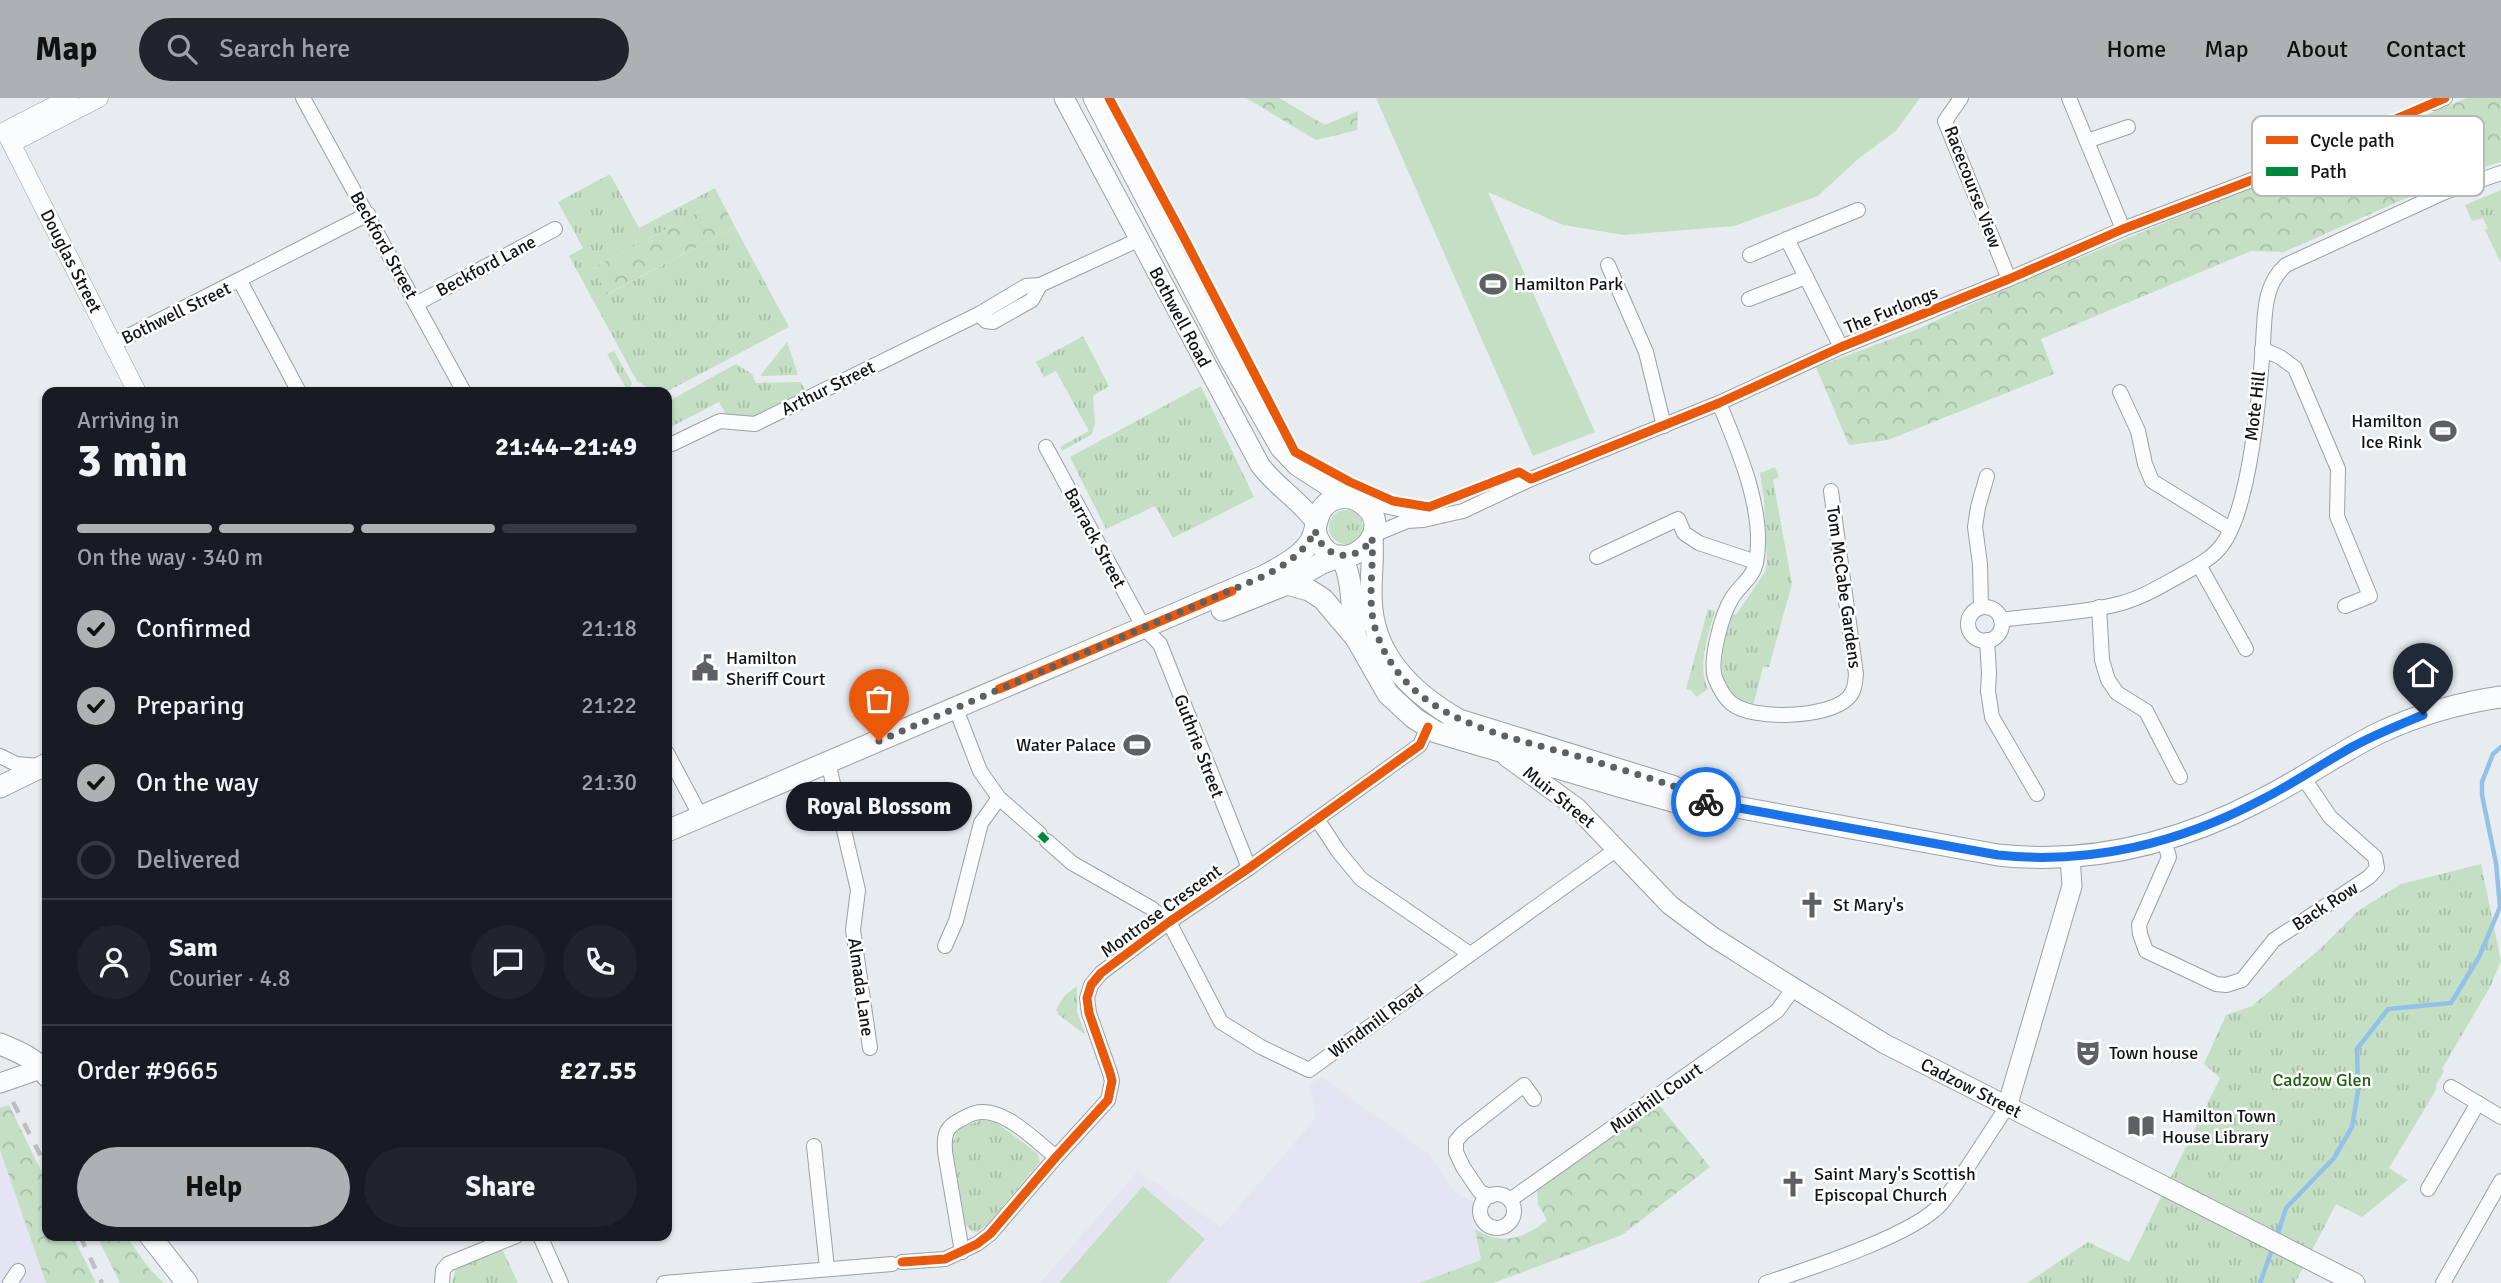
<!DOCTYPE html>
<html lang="en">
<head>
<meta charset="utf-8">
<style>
	:root { --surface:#171b24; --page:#20242c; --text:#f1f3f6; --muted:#9ea1a6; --line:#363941; --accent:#aeb1b4 }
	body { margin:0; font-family:Signika,sans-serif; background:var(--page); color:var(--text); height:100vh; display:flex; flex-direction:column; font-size:26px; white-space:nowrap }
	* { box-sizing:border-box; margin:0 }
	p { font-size:23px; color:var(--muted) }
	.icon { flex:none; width:38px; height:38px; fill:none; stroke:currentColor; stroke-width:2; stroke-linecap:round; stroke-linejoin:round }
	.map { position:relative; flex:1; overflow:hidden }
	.drawer { position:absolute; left:42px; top:289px; width:630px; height:854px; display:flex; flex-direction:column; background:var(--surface); border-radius:14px; box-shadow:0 2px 5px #0004 }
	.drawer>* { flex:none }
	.pin { position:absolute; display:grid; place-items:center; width:60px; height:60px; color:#fff; margin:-72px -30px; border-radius:50% 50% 50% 0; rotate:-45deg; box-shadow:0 0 7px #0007 }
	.pin .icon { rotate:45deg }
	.courier { position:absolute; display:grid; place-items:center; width:70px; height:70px; margin:-35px; border:5px solid #1a73e8; border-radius:50%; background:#fff; color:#222; box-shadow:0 2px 9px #0007 }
	.bubble { position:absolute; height:49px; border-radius:24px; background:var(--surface); box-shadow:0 2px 5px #0004; font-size:23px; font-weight:700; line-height:49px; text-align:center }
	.head em { font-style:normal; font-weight:700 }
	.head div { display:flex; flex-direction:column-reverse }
	.head { display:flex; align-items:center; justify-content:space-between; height:119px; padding:0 35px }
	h1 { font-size:46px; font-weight:700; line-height:52px }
	.bar { display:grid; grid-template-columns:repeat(4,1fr); gap:10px 7px; align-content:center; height:84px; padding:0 35px }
	.bar i { height:9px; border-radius:5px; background:var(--line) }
	.bar .on { background:var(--accent) }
	.bar p { grid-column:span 4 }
	.line { display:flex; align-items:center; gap:18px; padding:0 35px; border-top:2px solid var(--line) }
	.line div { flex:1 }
	.round { display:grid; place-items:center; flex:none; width:74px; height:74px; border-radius:37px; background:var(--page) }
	ol { padding:0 35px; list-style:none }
	li { display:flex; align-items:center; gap:21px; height:77px }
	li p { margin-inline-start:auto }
	li .icon { padding:7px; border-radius:50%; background:var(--accent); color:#111; stroke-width:4 }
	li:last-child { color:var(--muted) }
	li i { width:38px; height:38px; border:4px solid var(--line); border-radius:50% }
	.action { display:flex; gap:14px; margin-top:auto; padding:14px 35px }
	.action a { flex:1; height:80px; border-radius:42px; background:var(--accent); color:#111; font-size:28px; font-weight:700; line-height:80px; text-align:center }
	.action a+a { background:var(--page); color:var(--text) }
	header { display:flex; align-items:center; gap:42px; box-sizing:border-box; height:98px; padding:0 35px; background:var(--accent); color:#111 }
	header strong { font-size:33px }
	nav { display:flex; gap:38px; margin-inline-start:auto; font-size:24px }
	.search { width:490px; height:63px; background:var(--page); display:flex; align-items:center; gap:18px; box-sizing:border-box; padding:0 24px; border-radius:38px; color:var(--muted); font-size:26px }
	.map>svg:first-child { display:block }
	.industrial { fill:#e4e4f2 }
	.education { fill:#e5e4f2 }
	.grass { fill:url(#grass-tufts) }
	.forest { fill:url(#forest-crowns) }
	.pitch { fill:#c4dfc4 }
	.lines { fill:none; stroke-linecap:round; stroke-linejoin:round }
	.stream { stroke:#93c1e9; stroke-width:4.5 }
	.minor-casing { stroke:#9ca0a4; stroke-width:16 }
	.tertiary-casing { stroke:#9ca0a4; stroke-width:19 }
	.secondary-casing { stroke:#9ca0a4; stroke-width:21 }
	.primary-casing { stroke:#9ca0a4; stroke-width:23 }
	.minor { stroke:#fbfcfd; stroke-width:14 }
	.tertiary { stroke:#fbfcfd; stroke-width:18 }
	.secondary { stroke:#fbfcfd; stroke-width:19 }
	.primary { stroke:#fbfcfd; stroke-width:21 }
	.rail { stroke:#bcbebf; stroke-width:4.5; stroke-dasharray:12 12; stroke-linecap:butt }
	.quiet { stroke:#00873e; stroke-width:7; stroke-dasharray:14 7; stroke-linecap:butt }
	.cycleway-casing { stroke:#fff; stroke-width:13 }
	.cycleway { stroke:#e8590c; stroke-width:9 }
	.done { stroke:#5d6064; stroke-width:7; stroke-dasharray:0 12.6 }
	.route { stroke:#1a73e8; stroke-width:9 }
	.labels { text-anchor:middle; stroke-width:5; stroke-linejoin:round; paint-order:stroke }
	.street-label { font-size:18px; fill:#121518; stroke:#fff }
	.poi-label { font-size:18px; fill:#121518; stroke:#fff; text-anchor:start }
	.park-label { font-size:18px; fill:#1a620e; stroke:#fff }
	.key { fill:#fff; stroke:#b8b9ba; stroke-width:2 }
	.key-label { font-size:19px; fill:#121518 }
</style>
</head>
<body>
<header>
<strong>Map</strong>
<div class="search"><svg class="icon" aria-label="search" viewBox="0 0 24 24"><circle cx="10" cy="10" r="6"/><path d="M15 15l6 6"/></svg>Search here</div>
<nav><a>Home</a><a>Map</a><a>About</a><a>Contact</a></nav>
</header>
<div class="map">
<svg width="2501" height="1185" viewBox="0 0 2501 1185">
	<defs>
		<pattern id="grass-tufts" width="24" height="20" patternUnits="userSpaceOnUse" patternTransform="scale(1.75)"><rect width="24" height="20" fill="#c4dfc4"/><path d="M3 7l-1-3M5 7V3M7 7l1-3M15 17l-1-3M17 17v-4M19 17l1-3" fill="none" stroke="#a7bea8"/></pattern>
		<pattern id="forest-crowns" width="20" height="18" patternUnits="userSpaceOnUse" patternTransform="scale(1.75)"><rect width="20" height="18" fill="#c4dfc4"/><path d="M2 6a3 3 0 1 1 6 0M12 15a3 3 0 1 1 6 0" fill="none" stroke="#a7bea8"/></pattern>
	</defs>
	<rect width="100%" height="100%" fill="#e7ecf1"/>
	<polygon class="industrial" points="0,1052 46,1185 0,1185"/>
	<polygon class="education" points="1321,979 1428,1055 1453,1093 1476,1106 1472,1118 1481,1162 1419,1185 1040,1185 1138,1073 1221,1129 1316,1020 1310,988"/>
	<g class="grass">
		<polygon points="610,76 639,130 715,90 721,102 593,170 608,196 735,129 789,229 666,294 656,294 637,283 569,158 583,150 558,104"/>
		<polygon points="2501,92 2501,165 2485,132 2488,131 2483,120 2472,123 2465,107"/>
		<polygon points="1083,238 1109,288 1093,298 1095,325 1092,336 1062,353 1060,349 1089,333 1056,273 1044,279 1036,264"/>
		<polygon points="787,244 798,277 760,278"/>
		<polygon points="614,253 632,285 628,294 607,256"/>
		<polygon points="736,266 752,276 756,285 800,284 806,292 754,321 727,318 719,304 667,331 667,304"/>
		<polygon points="1201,288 1254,399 1173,440 1155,408 1106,431 1070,359"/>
		<path d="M1775 369 1779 379 1773 382 1792 486 1769 569H1763L1753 608C1707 590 1723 553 1732 516L1736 517 1765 474 1767 464 1764 401 1760 375Z"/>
		<circle cx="1346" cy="429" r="17"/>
		<path d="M1708 511 1715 513C1708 538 1697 567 1708 591L1696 599 1692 593 1686 591Z"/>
		<polygon points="2481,766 2501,863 2490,889 2442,971 2444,973 2436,987 2436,992 2389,1070 2408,1082 2362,1119 2336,1106 2295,1185 2027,1185 2088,1144 2129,1164 2220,980 2204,966 2226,917 2252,908 2320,851 2358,813 2401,786"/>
		<polygon points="1077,888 1077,914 1085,935 1083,935 1060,918 1056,912 1064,898"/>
		<polygon points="981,1022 996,1024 1038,1056 1040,1064 986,1128 977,1134 972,1133 963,1125 951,1049 958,1031"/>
		<polygon points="502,1151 518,1185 452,1185 456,1170"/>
	</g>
	<g class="forest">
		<polygon points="1246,0 1279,0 1325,27 1358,13 1357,32 1316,42"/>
		<polygon points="2467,0 2501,0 2501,64 2461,76 2284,154 2251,153 2041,241 2054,276 1888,342 1849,347 1816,269 1918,231 2014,187"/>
		<polygon points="721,102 735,129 607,196 593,170"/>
		<polygon points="9,1007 47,1085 47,1138 73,1138 96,1185 46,1185 0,1052 0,1010"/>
		<path d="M1659 1007 1710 1069 1622 1137 1493 1185H1419L1481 1162 1475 1131C1502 1148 1524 1141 1547 1122L1538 1106 1537 1088Z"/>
		<polygon points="97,1138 126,1138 151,1173 164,1185 120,1185"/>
	</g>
	<g class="pitch">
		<polygon points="1376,0 1920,0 1896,33 1858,61 1818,98 1734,128 1624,137 1563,127 1488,94 1595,334 1533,358"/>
		<polygon points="1143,1088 1205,1141 1167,1185 1059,1185"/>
	</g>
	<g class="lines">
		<g class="stream">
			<polyline points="2277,1138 2286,1110 2334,1060 2352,1029 2358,993 2357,951 2388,911 2451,905 2479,859 2500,809 2496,765 2482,697 2482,684 2493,656 2501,649"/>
			<polyline points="2260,1185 2273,1149"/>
		</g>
		<g class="minor-casing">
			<g id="minor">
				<polyline points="303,0 464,294"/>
				<polyline points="1961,0 1945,23 2009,181"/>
				<polyline points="2069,0 2123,131"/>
				<polyline points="2434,5 2445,0"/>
				<polyline points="2087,43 2128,29"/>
				<polyline points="1750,157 1787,141"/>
				<polyline points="1608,167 1646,254 1664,328"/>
				<polyline points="240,183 299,294"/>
				<polyline points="1749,201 1806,179"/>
				<polyline points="416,206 555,131"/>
				<polyline points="979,216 986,223 993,224 1032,202 1040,187"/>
				<polyline points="113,246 368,116"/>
				<polyline points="1841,249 1787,141 1858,112"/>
				<polyline points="2262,251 2280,259 2295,270 2338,371 2337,418 2370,498 2345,508"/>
				<polyline points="2120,294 2138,333 2145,366 2152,383 2230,431"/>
				<path d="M1719 305C1738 351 1766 414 1756 465 1753 480 1740 487 1732 500 1722 516 1708 565 1716 582 1719 589 1725 600 1731 605 1752 623 1829 620 1848 600 1855 593 1855 585 1856 576L1831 393"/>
				<polyline points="672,346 720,323 755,326 979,216 1026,188 1040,187 1138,142"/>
				<polyline points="1046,349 1144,530 1160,546 1249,770"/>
				<polyline points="1363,403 1425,417"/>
				<polyline points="1373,437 1407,423 1423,422 1463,413 1531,381 1719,305 1841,249 2009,181 2123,131 2265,77"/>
				<polyline points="1597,459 1678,421 1684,435 1699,445 1756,464"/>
				<polyline points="2199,467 2246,551"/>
				<polyline points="1981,509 1980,466 1975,429 1978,409 1987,378"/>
				<polyline points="2099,509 2102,562 2108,582 2117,595 2146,613 2180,679"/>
				<circle cx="1985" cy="526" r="17"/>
				<path d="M2001 522C2039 517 2086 515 2122 505 2143 499 2161 488 2179 478 2195 469 2212 461 2222 447 2250 411 2260 293 2263 245 2265 217 2263 187 2286 167L2445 94 2501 75"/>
				<polyline points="1987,542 1989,575 1988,593 1992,619 2037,696"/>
				<polyline points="956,611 980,673 999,700 1040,736"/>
				<polyline points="667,655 701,719"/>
				<polyline points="0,658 16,666 39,668"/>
				<polyline points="828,664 858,792 853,832 870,950"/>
				<polyline points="1317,721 1338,753 1361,781 1470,856"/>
				<polyline points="1047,743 1072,765 1151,810 1169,824 1221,924 1261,949 1309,972 1617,751"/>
				<polyline points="2164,743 2169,759 2139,827 2140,836 2146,853 2216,886 2226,887 2242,882 2274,842 2369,779 2377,770 2375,759 2330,719 2303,679"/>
				<polyline points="945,848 956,823 981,725 999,700"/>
				<polyline points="2451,989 2501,1019"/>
				<polyline points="814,1048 827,1170"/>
				<polyline points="2428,1091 2478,1005"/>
				<circle cx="1497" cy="1113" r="17"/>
				<polyline points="1491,1098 1480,1094 1463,1069 1456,1054 1456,1043 1463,1035 1524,987 1534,1001"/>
				<polyline points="1510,1102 1777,913 1794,890"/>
				<polyline points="540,1138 561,1185"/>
				<path d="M962 1154 945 1054C944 1038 945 1029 960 1022 964 1020 970 1016 975 1015 1004 1008 1035 1043 1056 1059"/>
				<polyline points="902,1164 945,1161 977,1146 990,1136 1056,1059 1108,1002 1112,983 1110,975 1089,915 1087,900 1091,887 1101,875 1169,824 1249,770 1420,647 1428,629"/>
				<polyline points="10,1185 18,1173"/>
				<polyline points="442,1185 443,1172 448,1166 516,1138"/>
				<polyline points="664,1185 892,1166"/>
				<path d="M1766 1185C1808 1171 1914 1137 1941 1106 1965 1076 1985 1041 2007 1009"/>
				<polyline points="2443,1185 2501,1083"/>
			</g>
		</g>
		<g class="tertiary-casing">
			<g id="tertiary">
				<polyline points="69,0 5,33 137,294"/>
				<polyline points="12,45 99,0"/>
			</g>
		</g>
		<g class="secondary-casing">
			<g id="secondary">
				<path d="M1064 0 1260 367C1276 389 1300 402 1316 425"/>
				<polyline points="1093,0 1229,261 1280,350 1297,368 1345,399"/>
				<polyline points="1507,659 1577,710 1670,807 1713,839 1794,890 1885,946 2355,1185"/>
				<polyline points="0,985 43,970"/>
				<polyline points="2007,1009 2072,788 2070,759"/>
			</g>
		</g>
		<g class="primary-casing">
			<g id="primary">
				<path d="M1372 440C1374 464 1369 488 1372 511 1377 563 1417 598 1459 622L1672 688 1704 703 1998 757C2089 767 2178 745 2259 703 2300 683 2338 655 2379 635 2418 617 2459 605 2501 599"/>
				<polyline points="1287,486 1309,492 1323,501 1356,540 1388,596 1414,620 1436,634 1622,689 1676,704 1688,704"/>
				<path d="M1222 512 1287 486 1320 466 1341 458C1355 484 1350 512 1356 540"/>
				<polyline points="0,689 47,666"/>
				<path d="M667 733 1264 478C1279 470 1298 460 1308 447 1319 433 1313 415 1329 404 1339 398 1351 398 1360 404 1407 434 1330 493 1315 432"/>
				<path d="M0 946C17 953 38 961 47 978"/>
				<polyline points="150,1138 187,1185"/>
			</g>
		</g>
		<use href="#minor" class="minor"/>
		<use href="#tertiary" class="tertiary"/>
		<use href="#secondary" class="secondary"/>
		<use href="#primary" class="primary"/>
		<g class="rail">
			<polyline points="13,1004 47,1070"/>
			<polyline points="80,1138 102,1185"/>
		</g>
		<polyline class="quiet" points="1040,736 1047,743"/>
		<g class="cycleway-casing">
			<g id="cycleway">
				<polyline points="1109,0 1182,136 1295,354 1350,384 1393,403 1429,409 1519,374 1531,381 1719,305 1841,249 2009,181 2123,131 2265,77 2445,0"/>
				<polyline points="999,591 1232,493"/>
				<polyline points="902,1164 945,1161 977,1146 990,1136 1056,1059 1108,1002 1112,983 1110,975 1089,915 1087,900 1091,887 1101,875 1169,824 1249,770 1420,647 1428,629"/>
			</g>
		</g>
		<use href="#cycleway" class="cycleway"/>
	</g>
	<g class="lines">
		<path class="done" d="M879 643 1264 478C1285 467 1306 454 1315 432 1322 461 1357 467 1372 440 1374 470 1367 502 1375 530 1405 628 1515 638 1597 664 1622 672 1648 679 1673 688 1684 693 1695 700 1706 704"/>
		<path class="route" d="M1706 704 1998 757C2090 767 2180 745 2261 702 2293 686 2323 665 2354 648 2376 636 2399 627 2423 617"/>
	</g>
	<defs>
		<g id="stadium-bare" transform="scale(2.1)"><path d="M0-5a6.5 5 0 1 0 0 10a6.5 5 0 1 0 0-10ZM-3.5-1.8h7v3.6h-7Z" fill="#5d6064" stroke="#fff" stroke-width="2.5" paint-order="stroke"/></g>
		<g id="civic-bare" transform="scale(2.1)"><path d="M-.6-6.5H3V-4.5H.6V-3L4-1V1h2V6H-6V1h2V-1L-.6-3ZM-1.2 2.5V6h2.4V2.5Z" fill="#5d6064" stroke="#fff" stroke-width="2.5" paint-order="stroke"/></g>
		<g id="church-bare" transform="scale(2.1)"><path d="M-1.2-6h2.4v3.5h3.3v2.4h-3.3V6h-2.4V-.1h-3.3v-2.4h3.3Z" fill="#5d6064" stroke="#fff" stroke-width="2.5" paint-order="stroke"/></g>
		<g id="theatre-bare" transform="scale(2.1)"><path d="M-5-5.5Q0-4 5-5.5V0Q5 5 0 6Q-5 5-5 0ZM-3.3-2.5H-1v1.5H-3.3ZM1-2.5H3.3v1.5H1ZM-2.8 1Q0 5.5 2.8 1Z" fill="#5d6064" stroke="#fff" stroke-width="2.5" paint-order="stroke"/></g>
		<g id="library-bare" transform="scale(2.1)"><path d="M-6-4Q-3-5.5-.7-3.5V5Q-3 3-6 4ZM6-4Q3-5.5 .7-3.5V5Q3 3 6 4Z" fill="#5d6064" stroke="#fff" stroke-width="2.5" paint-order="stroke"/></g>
	</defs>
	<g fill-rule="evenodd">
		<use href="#stadium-bare" x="1493" y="186"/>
		<use href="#stadium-bare" x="2443" y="333"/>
		<use href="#civic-bare" x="705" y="570"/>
		<use href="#stadium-bare" x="1137" y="647"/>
		<use href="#church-bare" x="1812" y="807"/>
		<use href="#theatre-bare" x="2088" y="955"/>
		<use href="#library-bare" x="2141" y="1028"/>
		<use href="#church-bare" x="1793" y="1086"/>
	</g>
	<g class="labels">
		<g class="street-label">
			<text transform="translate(1973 89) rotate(69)" y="6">Racecourse View</text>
			<text transform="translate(384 147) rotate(61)" y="6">Beckford Street</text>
			<text transform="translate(71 163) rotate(63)" y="6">Douglas Street</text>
			<text transform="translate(486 168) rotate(-28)" y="6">Beckford Lane</text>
			<text transform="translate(1891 212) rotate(-22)" y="6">The Furlongs</text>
			<text transform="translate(176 215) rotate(-26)" y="6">Bothwell Street</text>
			<text transform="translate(1180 219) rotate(62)" y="6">Bothwell Road</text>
			<text transform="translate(828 290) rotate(-26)" y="6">Arthur Street</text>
			<text transform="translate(2255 308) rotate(-83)" y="6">Mote Hill</text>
			<text transform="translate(1095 440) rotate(62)" y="6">Barrack Street</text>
			<text transform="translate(1844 489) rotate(82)" y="6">Tom McCabe Gardens</text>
			<text transform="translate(1199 648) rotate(69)" y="6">Guthrie Street</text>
			<text transform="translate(1559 699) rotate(39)" y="6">Muir Street</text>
			<text transform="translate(2325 808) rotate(-33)" y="6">Back Row</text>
			<text transform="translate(1161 813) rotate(-36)" y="6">Montrose Crescent</text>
			<text transform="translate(861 889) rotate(82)" y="6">Almada Lane</text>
			<text transform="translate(1376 923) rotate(-36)" y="6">Windmill Road</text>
			<text transform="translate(1971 990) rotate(27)" y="6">Cadzow Street</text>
			<text transform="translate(1656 1000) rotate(-35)" y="6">Muirhill Court</text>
		</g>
		<g class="poi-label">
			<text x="1514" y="192">Hamilton Park</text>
			<text x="2422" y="329" text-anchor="end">Hamilton<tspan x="2422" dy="21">Ice Rink</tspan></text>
			<text x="726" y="566">Hamilton<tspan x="726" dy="21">Sheriff Court</tspan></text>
			<text x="1116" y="653" text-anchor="end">Water Palace</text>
			<text x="1833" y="813">St Mary's</text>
			<text x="2109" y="961">Town house</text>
			<text x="2162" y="1024">Hamilton Town<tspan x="2162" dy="21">House Library</tspan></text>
			<text x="1814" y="1082">Saint Mary's Scottish<tspan x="1814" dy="21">Episcopal Church</tspan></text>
		</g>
		<g class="park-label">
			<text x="2322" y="988">Cadzow Glen</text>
		</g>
	</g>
	<rect x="2252" y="18" width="232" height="80" rx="10" class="key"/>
	<rect x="2266" y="38" width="32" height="8" fill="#e8590c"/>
	<rect x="2266" y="69" width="32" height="9" fill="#00873e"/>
	<g class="key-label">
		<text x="2310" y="49">Cycle path</text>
		<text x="2310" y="80">Path</text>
	</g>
</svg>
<div class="pin" style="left:879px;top:643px;background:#ea580c"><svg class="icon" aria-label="bag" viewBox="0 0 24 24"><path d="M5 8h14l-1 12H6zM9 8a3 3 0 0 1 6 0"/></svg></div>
<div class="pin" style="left:2423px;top:617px;background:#1f2937"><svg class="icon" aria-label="home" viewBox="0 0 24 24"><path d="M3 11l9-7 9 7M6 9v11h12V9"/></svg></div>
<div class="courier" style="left:1706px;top:704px"><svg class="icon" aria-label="bike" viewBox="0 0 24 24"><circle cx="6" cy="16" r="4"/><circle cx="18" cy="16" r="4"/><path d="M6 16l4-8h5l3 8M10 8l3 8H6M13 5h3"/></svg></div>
<div class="bubble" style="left:786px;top:684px;width:186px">Royal Blossom</div>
<section class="drawer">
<div class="head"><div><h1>3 min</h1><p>Arriving in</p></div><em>21:44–21:49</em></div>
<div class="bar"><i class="on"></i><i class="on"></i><i class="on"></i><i></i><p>On the way · 340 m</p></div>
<ol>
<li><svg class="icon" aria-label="check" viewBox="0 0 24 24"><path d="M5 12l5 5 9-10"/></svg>Confirmed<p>21:18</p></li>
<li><svg class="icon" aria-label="check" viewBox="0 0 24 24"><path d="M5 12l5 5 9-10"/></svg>Preparing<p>21:22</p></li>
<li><svg class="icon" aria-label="check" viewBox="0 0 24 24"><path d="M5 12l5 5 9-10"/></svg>On the way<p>21:30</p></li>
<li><i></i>Delivered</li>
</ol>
<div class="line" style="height:126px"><a class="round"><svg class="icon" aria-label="person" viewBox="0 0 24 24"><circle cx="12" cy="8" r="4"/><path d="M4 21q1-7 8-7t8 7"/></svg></a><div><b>Sam</b><p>Courier · 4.8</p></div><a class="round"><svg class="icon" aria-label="chat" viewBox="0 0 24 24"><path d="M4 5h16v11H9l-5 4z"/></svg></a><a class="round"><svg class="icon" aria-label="phone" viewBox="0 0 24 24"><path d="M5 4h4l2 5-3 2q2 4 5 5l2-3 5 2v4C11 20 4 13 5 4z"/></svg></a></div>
<div class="line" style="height:91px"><div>Order #9665</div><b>£27.55</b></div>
<div class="action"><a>Help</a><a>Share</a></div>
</section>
</div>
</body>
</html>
